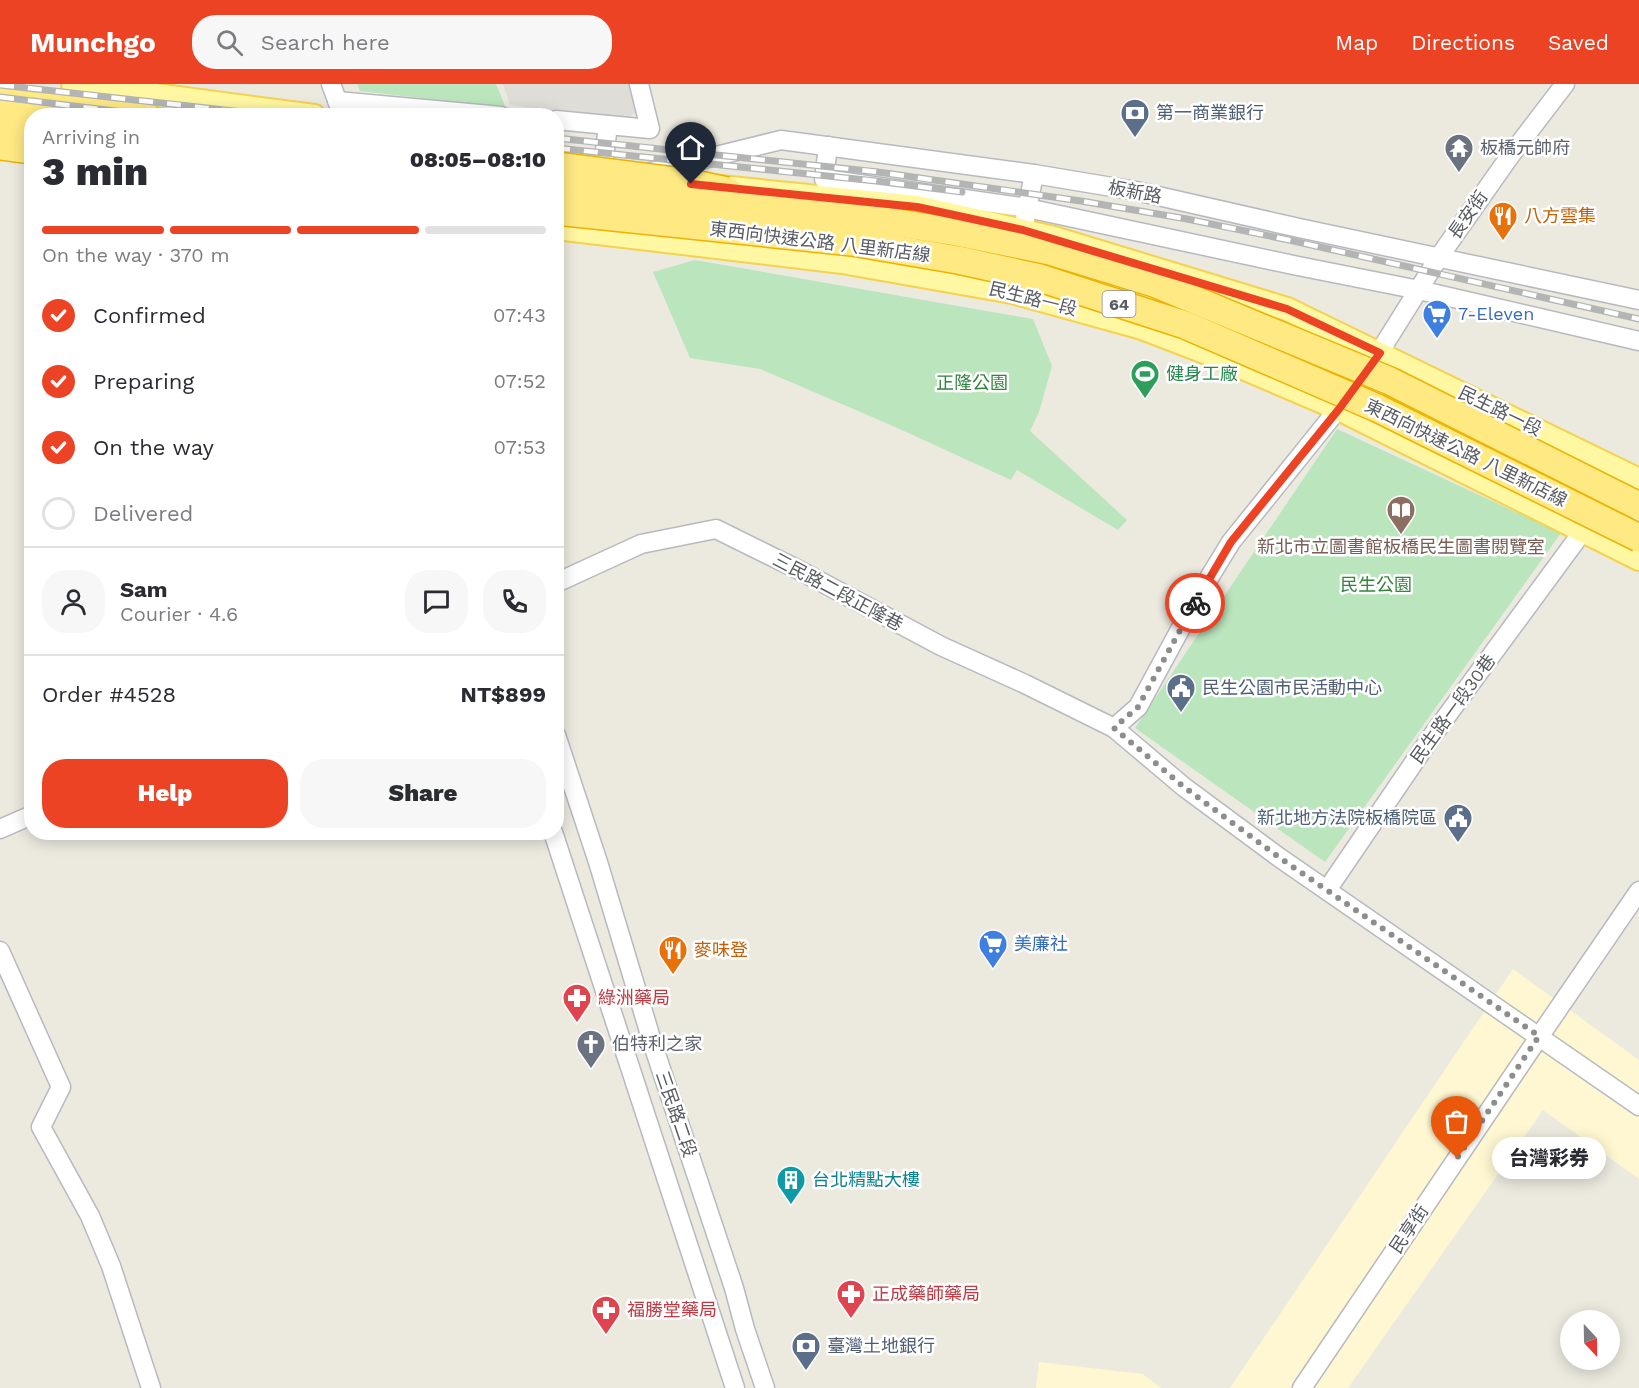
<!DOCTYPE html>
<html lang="en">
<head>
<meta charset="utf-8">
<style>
	:root { --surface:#fff; --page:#f7f7f7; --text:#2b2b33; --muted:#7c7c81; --line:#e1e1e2; --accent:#ec4325 }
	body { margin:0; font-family:"Work Sans","Noto Sans TC",sans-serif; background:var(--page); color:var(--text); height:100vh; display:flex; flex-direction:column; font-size:22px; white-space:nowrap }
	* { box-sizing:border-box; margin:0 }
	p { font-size:20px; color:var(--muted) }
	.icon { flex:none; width:33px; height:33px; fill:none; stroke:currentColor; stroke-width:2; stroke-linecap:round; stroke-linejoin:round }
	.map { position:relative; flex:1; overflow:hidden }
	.sheet { position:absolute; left:24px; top:24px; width:540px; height:732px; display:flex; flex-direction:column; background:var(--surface); border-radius:24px; box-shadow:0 3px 15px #0003 }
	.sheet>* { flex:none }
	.needle { width:39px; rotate:158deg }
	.fabs { position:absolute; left:1560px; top:1226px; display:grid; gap:12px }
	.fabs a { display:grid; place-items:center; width:60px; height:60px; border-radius:50%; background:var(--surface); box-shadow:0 3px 15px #0003; font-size:30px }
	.pin { position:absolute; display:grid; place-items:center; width:51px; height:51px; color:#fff; margin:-62px -26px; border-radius:50% 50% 50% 0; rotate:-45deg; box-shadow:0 0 6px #0007 }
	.pin .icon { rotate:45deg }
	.courier { position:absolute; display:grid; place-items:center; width:60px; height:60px; margin:-30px; border:4px solid #ec4325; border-radius:50%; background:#fff; color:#222; box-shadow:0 2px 8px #0007 }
	.bubble { position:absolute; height:42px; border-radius:21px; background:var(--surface); box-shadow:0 3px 15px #0003; font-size:20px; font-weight:800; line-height:42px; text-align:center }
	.headline em { font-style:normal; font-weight:800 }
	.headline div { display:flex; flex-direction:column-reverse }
	.headline { display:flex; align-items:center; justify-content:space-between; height:102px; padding:0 18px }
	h1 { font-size:39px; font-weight:800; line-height:45px }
	.bar { display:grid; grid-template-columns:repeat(4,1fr); gap:9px 6px; align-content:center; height:72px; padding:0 18px }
	.bar i { height:8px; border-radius:4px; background:var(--line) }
	.bar .active { background:var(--accent) }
	.bar p { grid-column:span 4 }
	.line { display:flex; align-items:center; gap:15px; padding:0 18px; border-top:2px solid var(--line) }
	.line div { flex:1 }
	.round { display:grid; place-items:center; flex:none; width:63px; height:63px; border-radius:24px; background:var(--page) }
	ol { padding:0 18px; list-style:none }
	li { display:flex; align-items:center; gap:18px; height:66px }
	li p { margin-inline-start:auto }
	li .icon { padding:6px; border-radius:50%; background:var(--accent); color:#fff; stroke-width:4 }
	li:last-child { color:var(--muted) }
	li i { width:33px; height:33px; border:3px solid var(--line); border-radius:50% }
	.action { display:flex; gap:12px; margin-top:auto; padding:12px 18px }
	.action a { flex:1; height:69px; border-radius:24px; background:var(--accent); color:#fff; font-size:24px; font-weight:800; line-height:69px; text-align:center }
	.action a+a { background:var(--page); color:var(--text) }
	header { display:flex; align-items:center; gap:36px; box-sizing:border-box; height:84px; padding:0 30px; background:var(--accent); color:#fff }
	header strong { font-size:28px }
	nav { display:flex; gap:33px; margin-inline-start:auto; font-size:21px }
	.search { width:420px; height:54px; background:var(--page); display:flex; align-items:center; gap:15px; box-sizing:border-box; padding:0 21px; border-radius:24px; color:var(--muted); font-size:22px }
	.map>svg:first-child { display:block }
	.commercial { fill:#fef7d1 }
	.industrial { fill:#dfddd7 }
	.green { fill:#bae5bd }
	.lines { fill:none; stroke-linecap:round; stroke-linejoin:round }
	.minor-casing { stroke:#b7b9bf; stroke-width:21 }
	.major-casing { stroke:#f4d250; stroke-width:26 }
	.highway-casing { stroke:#ebb300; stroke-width:30 }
	.minor { stroke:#fff; stroke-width:18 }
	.major { stroke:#fff7a1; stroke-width:22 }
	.highway { stroke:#ffe983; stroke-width:27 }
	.rail-casing { stroke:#b3b4b4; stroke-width:7 }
	.rail { stroke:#fff; stroke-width:4.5; stroke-dasharray:14; stroke-linecap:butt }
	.highway-bridge-casing { stroke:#ebb300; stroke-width:30; stroke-linecap:butt }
	.highway-bridge { stroke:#ffe983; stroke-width:27 }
	.done { stroke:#8c8d8d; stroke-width:6; stroke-dasharray:0 10.8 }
	.route { stroke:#ec4325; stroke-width:8 }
	.labels { text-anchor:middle; stroke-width:5; stroke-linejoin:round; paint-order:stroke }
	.shield { fill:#fff; stroke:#8a8c90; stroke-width:1.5 }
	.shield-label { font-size:16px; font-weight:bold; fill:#585b61 }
	.service-label { font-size:18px; fill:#4e5e75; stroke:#fff; text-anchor:start }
	.worship-label { font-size:18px; fill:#5b616d; stroke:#fff; text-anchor:start }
	.street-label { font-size:18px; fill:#585b61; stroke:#fff }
	.food-label { font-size:18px; fill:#c56008; stroke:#fff; text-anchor:start }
	.shop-label { font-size:18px; fill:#366cbe; stroke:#fff; text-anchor:start }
	.leisure-label { font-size:18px; fill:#27864d; stroke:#fff; text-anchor:start }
	.park-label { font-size:18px; fill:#33853d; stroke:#fff }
	.education-label { font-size:18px; fill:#785e54; stroke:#fff }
	.health-label { font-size:18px; fill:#be3a42; stroke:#fff; text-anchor:start }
	.culture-label { font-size:18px; fill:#0d838f; stroke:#fff; text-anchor:start }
</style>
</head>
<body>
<header>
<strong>Munchgo</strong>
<div class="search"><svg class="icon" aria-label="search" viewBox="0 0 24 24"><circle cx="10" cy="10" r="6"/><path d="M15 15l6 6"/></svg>Search here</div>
<nav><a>Map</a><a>Directions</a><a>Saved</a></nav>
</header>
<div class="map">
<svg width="1639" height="1304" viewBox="0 0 1639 1304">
	<rect width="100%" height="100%" fill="#eceadf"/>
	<g class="commercial">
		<polygon points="1513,885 1639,976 1639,1095 1543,1026 1348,1304 1230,1304"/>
		<polygon points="1039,1278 1143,1290 1161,1304 1036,1304"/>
	</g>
	<polygon class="industrial" points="503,0 632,0 638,27 624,36 510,21"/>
	<g class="green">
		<polygon points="357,0 496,0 506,24 360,7"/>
		<polygon points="695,176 1033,235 1052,282 1039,328 1030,347 1127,436 1118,446 1017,386 1011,396 893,342 760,285 690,274 653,188"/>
		<polygon points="1337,345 1561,449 1325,778 1135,644"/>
	</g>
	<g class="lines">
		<g class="minor-casing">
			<g id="minor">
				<polyline points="331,0 343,32"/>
				<polyline points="337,17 501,32"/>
				<polyline points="556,36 650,45 639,0"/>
				<polyline points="828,62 824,95 1027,124 1298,182 1419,206 1639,257"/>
				<polyline points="647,89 781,56 1034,90 1136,107 1299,144 1639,216"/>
				<polyline points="602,91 608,41"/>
				<polyline points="1025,136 1034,90"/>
				<polyline points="1372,280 1439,173 1510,72 1565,0"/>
				<polyline points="556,499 641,460 716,445 797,485 941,562 1025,600 1114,644 1184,703 1280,774 1639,1022"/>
				<polyline points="1114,644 1138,623 1201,507 1231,458 1347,314"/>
				<polyline points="556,651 598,778 654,964 734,1204 745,1245 765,1304"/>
				<polyline points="0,745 32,731"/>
				<polyline points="553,748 735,1304"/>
				<polyline points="1327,806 1432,652 1583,447"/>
				<polyline points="0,867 61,1003 41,1043 90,1132 111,1182 151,1304"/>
				<polyline points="1302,1304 1539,953 1639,807"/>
			</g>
		</g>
		<g class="major-casing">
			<g id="major">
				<polyline points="73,0 314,32"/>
				<polyline points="711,102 917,123 1054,154 1287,225 1639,396"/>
				<polyline points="556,144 842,178 1012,208 1142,244 1215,272 1339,325 1639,475"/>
			</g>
		</g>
		<g class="highway-casing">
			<g id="highway">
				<polyline points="0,15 146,32"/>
				<polyline points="0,39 32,42"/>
				<polyline points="0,62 32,66"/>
			</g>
		</g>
		<use href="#minor" class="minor"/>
		<use href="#major" class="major"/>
		<use href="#highway" class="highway"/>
		<g class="rail-casing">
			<g id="rail">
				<polyline points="0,1 279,32"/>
				<polyline points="0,13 156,32"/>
				<polyline points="556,54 878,88 1081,117 1187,135 1289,156 1639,235"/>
				<polyline points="556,64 876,97 962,108"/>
			</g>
		</g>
		<use href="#rail" class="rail"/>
		<g class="highway-bridge-casing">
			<g id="highway-bridge">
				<polyline points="556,82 690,99 727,107"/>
				<polyline points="556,104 650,115 846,131 957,148 1050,167 1154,199 1390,297 1639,422"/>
				<polyline points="556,127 852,158 958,176 1040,194 1185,241 1377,324 1639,454"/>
			</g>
		</g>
		<use href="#highway-bridge" class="highway-bridge"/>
	</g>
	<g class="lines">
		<polyline class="done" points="1195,519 1138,623 1114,644 1184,703 1280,774 1539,952 1457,1074"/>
		<polyline class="route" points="691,100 917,123 1023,146 1287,225 1380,269 1339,325 1231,458 1195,519"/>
	</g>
	<defs>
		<g id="bank-pin" transform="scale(1.5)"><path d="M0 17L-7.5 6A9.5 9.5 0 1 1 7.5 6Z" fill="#5c6f8a" stroke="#fff"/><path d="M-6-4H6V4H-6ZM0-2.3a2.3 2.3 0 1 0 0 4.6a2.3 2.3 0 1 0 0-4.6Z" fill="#fff"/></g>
		<g id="temple-pin" transform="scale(1.5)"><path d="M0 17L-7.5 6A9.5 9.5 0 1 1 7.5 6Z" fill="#6b7280" stroke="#fff"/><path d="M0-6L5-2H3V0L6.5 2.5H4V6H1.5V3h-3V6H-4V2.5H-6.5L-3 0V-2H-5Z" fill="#fff"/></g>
		<g id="restaurant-pin" transform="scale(1.5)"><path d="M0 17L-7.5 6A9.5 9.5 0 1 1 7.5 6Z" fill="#e8710a" stroke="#fff"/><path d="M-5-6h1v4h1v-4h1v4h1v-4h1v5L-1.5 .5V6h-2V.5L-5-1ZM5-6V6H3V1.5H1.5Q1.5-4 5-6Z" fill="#fff"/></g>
		<g id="supermarket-pin" transform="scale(1.5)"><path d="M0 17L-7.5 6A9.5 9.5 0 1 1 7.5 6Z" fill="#3f7fe0" stroke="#fff"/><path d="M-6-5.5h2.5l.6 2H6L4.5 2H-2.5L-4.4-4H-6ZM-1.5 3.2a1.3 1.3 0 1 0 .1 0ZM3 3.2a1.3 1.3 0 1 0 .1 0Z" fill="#fff"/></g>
		<g id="stadium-pin" transform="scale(1.5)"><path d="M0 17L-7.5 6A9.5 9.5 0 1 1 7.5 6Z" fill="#2e9e5b" stroke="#fff"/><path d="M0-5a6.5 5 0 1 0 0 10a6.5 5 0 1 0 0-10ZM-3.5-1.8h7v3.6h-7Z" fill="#fff"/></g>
		<g id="library-pin" transform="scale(1.5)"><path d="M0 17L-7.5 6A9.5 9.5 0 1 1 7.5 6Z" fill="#8d6e63" stroke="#fff"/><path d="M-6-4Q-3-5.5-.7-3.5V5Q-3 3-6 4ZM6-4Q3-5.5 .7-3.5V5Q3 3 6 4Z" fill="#fff"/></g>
		<g id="civic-pin" transform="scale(1.5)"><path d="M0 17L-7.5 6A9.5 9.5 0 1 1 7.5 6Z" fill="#5c6f8a" stroke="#fff"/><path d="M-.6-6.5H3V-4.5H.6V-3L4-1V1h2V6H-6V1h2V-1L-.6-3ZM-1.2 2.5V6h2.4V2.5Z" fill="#fff"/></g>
		<g id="pharmacy-pin" transform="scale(1.5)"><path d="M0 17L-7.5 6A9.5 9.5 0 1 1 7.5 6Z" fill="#e0444e" stroke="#fff"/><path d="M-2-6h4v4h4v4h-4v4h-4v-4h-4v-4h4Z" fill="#fff"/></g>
		<g id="church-pin" transform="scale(1.5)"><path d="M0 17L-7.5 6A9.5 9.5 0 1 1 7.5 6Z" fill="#6b7280" stroke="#fff"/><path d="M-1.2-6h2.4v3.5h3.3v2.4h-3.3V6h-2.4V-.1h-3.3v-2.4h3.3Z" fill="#fff"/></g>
		<g id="building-pin" transform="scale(1.5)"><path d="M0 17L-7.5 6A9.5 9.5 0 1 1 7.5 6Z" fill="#0f9aa8" stroke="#fff"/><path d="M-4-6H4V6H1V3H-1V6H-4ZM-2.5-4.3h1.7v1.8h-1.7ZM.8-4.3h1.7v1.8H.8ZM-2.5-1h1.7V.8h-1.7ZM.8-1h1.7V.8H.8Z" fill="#fff"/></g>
	</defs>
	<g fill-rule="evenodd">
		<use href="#bank-pin" x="1135" y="29"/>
		<use href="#temple-pin" x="1459" y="64"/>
		<use href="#restaurant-pin" x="1503" y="132"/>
		<use href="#supermarket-pin" x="1437" y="230"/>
		<use href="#stadium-pin" x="1145" y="290"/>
		<use href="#library-pin" x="1401" y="426"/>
		<use href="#civic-pin" x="1181" y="604"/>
		<use href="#civic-pin" x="1458" y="734"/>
		<use href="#supermarket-pin" x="993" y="860"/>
		<use href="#restaurant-pin" x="673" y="866"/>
		<use href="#pharmacy-pin" x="577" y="914"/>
		<use href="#church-pin" x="591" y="960"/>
		<use href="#building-pin" x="791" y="1096"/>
		<use href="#pharmacy-pin" x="851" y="1210"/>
		<use href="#pharmacy-pin" x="606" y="1226"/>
		<use href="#bank-pin" x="806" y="1262"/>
	</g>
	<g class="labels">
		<rect class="shield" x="1102.5" y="207" width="33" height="26" rx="4.5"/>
		<g class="shield-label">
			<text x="1119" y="226">64</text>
		</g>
		<g class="service-label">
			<text x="1156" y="35">第一商業銀行</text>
			<text x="1202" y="610">民生公園市民活動中心</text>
			<text x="1437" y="740" text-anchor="end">新北地方法院板橋院區</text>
			<text x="827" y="1268">臺灣土地銀行</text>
		</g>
		<g class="worship-label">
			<text x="1480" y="70">板橋元帥府</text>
			<text x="612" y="966">伯特利之家</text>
		</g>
		<g class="street-label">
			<text transform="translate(1135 108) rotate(11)" y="6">板新路</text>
			<text transform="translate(1468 131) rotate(-55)" y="6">長安街</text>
			<text transform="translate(820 158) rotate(7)" y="6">東西向快速公路 八里新店線</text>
			<text transform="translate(1033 215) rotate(14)" y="6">民生路一段</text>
			<text transform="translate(1500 327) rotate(26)" y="6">民生路一段</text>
			<text transform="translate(1466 369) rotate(26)" y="6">東西向快速公路 八里新店線</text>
			<text transform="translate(838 508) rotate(28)" y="6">三民路二段正隆巷</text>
			<text transform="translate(1453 625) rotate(-54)" y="6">民生路一段30巷</text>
			<text transform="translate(676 1030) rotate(71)" y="6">三民路二段</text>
			<text transform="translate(1409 1145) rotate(-56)" y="6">民享街</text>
		</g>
		<g class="food-label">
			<text x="1524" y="138">八方雲集</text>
			<text x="694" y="872">麥味登</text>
		</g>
		<g class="shop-label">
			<text x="1458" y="236">7-Eleven</text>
			<text x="1014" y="866">美廉社</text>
		</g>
		<g class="leisure-label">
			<text x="1166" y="296">健身工廠</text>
		</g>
		<g class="park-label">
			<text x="972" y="305">正隆公園</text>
			<text x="1376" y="507">民生公園</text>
		</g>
		<g class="education-label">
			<text x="1401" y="469">新北市立圖書館板橋民生圖書閱覽室</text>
		</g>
		<g class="health-label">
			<text x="598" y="920">綠洲藥局</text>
			<text x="872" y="1216">正成藥師藥局</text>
			<text x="627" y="1232">福勝堂藥局</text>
		</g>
		<g class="culture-label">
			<text x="812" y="1102">台北精點大樓</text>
		</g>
	</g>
</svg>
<div class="fabs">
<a><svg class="needle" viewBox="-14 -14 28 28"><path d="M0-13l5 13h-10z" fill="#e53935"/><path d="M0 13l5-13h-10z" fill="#7c7c81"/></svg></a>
</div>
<div class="pin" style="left:1457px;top:1074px;background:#ea580c"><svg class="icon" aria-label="bag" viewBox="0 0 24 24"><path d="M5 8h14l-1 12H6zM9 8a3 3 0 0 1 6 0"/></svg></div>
<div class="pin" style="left:691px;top:100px;background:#1f2937"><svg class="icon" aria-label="home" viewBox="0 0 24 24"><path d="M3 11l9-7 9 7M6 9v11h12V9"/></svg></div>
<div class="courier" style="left:1195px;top:519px"><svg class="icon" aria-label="bike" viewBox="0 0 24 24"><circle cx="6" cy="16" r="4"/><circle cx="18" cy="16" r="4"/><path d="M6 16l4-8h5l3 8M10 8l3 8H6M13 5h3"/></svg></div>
<div class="bubble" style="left:1492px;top:1053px;width:114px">台灣彩券</div>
<section class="sheet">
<div class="headline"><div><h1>3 min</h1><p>Arriving in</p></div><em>08:05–08:10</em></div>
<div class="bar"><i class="active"></i><i class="active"></i><i class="active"></i><i></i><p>On the way · 370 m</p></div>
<ol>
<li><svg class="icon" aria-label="check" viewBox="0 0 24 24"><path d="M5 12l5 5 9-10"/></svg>Confirmed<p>07:43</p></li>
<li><svg class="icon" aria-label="check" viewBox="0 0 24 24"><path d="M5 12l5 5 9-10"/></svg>Preparing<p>07:52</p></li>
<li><svg class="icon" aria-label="check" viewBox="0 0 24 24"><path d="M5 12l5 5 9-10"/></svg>On the way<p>07:53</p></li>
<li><i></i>Delivered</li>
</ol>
<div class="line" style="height:108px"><a class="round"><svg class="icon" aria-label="person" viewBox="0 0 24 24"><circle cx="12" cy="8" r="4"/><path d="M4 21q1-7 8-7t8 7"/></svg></a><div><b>Sam</b><p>Courier · 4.6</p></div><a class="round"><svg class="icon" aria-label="chat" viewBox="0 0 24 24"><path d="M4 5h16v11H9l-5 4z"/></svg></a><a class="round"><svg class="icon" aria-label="phone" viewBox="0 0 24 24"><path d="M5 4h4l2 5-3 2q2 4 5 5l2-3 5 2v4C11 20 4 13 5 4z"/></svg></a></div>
<div class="line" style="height:78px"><div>Order #4528</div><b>NT$899</b></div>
<div class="action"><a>Help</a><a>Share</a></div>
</section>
</div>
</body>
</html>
